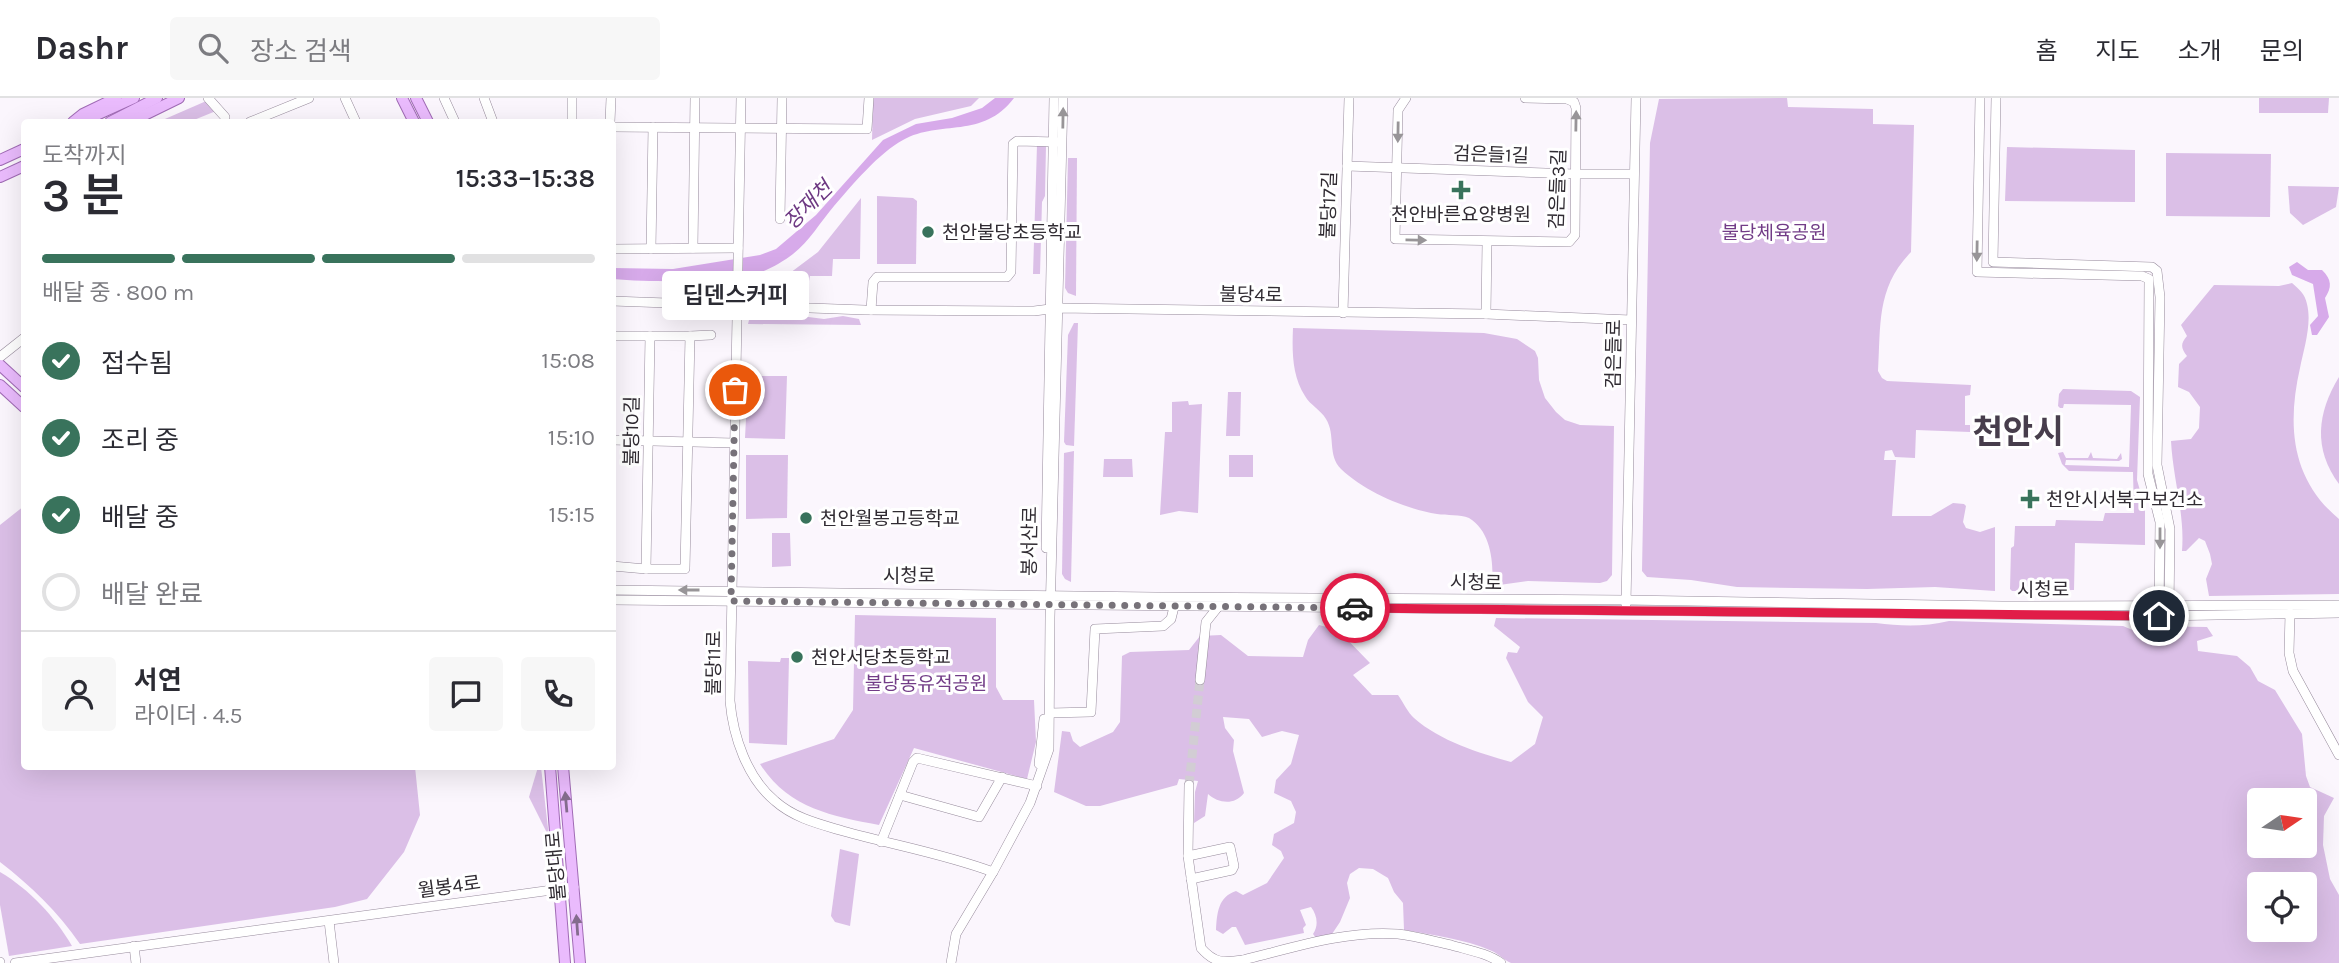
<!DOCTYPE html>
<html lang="ko">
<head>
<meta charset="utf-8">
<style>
	:root { --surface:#fff; --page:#f7f7f7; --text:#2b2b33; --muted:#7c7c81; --line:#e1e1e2; --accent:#39735c }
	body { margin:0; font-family:Karla,"Noto Sans KR",sans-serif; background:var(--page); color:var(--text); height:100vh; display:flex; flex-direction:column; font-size:26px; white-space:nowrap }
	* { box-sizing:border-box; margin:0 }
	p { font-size:23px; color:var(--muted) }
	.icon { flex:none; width:38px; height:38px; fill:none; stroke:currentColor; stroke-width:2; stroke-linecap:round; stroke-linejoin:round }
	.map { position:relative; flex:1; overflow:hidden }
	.details { position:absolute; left:21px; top:21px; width:595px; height:651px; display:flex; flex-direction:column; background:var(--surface); border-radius:7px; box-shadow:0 7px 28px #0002 }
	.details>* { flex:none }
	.needle { width:46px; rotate:77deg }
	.buttons { position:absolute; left:2247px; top:690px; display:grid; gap:14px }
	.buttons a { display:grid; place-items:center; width:70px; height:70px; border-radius:7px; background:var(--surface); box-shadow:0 7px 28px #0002; font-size:35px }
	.pin { position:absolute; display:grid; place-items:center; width:60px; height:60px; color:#fff; margin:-30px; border:4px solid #fff; border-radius:50%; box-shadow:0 2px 7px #0007 }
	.courier { position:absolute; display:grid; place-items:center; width:70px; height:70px; margin:-35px; border:5px solid #e11d48; border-radius:50%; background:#fff; color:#222; box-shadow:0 2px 9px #0007 }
	.bubble { position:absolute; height:49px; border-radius:7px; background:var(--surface); box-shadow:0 7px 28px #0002; font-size:23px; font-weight:600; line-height:49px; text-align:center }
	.headline em { font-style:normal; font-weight:600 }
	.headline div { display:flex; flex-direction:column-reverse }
	.headline { display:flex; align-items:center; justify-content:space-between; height:119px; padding:0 21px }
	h1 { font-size:46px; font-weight:600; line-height:52px }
	.bar { display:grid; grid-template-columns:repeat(4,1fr); gap:10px 7px; align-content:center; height:84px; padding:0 21px }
	.bar i { height:9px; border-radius:5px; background:var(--line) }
	.bar .selected { background:var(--accent) }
	.bar p { grid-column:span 4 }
	.line { display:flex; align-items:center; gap:18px; padding:0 21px; border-top:2px solid var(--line) }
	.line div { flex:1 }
	.round { display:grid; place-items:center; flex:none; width:74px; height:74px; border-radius:7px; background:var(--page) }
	ol { padding:0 21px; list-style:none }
	li { display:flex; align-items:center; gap:21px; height:77px }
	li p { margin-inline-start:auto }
	li .icon { padding:7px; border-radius:50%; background:var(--accent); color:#fff; stroke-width:4 }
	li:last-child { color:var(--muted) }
	li i { width:38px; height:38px; border:4px solid var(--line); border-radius:50% }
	header { display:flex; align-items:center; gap:42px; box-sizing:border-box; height:98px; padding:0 35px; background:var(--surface); border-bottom:2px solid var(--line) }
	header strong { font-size:33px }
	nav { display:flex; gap:38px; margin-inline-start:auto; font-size:24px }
	.search { width:490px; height:63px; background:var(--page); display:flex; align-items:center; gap:18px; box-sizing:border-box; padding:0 24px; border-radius:7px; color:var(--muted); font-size:26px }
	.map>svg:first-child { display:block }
	.green { fill:#dbbfe7; fill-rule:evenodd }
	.water { fill:#d7aaea }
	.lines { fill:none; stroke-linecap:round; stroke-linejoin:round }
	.minor-tunnel { stroke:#d2cdd4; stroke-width:9; stroke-dasharray:9 4.5; stroke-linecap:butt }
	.minor-casing { stroke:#978b9c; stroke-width:10 }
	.major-casing { stroke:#a06bb5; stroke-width:12 }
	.minor { stroke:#fff; stroke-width:9 }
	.major { stroke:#eabbfd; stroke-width:10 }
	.oneway { fill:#989598 }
	.oneway2 { fill:#846c8d }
	.done { stroke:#777279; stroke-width:7; stroke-dasharray:0 12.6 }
	.route { stroke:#e11d48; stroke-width:9 }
	.poi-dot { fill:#39735c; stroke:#fff; stroke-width:2.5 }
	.labels { text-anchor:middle; stroke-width:6; stroke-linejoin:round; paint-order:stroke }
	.street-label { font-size:19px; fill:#302b32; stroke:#fff }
	.poi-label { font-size:19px; fill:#302b32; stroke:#fff; text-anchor:start }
	.park-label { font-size:19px; fill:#723c87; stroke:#fff }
	.water-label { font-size:21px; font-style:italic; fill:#6d3882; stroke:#fff }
	.town-label { font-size:33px; font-weight:bold; fill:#473d4c; stroke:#fff }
</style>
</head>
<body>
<header>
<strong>Dashr</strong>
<div class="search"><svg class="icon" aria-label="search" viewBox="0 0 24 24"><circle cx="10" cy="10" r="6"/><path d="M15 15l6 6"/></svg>장소 검색</div>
<nav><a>홈</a><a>지도</a><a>소개</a><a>문의</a></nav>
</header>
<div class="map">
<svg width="2339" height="865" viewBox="0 0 2339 865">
	<rect width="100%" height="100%" fill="#fbf6fd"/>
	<g class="green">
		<polygon points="873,0 979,0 971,8 915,21 872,42"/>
		<path d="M1787 0 1788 9 1873 11V26L1914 27 1911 154C1876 190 1881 227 1878 273L1882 280 1887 283 1971 287 1970 297 1965 298V327H1970V334L1916 332 1915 360 1895 359 1892 352 1885 353 1884 362H1896L1892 418H1931L1953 405 1964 406 1966 408 1963 424 1966 430 1980 434 1995 429V493L1935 489 1867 491 1737 489 1691 482 1647 479 1642 473 1650 45 1659 1Z"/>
		<polygon points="2259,0 2329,0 2328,15 2259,15"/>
		<polygon points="204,4 208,4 216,13 189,24 158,24"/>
		<polygon points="1037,47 1046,47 1045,98 1042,104 1040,176 1033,176"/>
		<polygon points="2007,49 2135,52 2135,104 2005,103"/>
		<polygon points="2166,55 2271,56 2270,119 2166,118"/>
		<polygon points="1068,60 1077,60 1076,198 1068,195 1065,190"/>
		<polygon points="2288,88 2339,89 2336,109 2303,127 2290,115"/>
		<polygon points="877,98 913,100 917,103 916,166 877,166"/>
		<polygon points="861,100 860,161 833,161 832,178 810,178 809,183 788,183 787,197 754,197 754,190 790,175 818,154"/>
		<path d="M2292 185C2299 191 2305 196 2307 206 2312 226 2304 250 2300 270 2287 327 2291 381 2339 421V496L2209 498 2206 481 2212 466 2210 456 2205 443 2199 440 2186 453H2182C2185 416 2173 381 2171 343L2191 341 2199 330 2200 309 2189 294 2178 289 2179 266 2187 258C2181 250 2180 246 2187 238L2181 227 2214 187 2279 188Z"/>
		<polygon points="785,216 824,221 843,218 859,221 861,227 748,226 750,218"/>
		<polygon points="1074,225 1078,225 1074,348 1066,347 1064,344 1068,237"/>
		<path d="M1293 230 1484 235 1517 241 1535 253 1538 260 1539 282 1545 300 1556 314 1565 322 1580 327 1614 328 1612 477 1607 483 1600 485 1528 483 1492 488C1494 465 1491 433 1469 420 1460 416 1447 418 1437 416 1406 411 1365 394 1341 371 1327 357 1336 337 1326 321 1321 312 1310 307 1305 298 1292 278 1292 253 1293 230Z"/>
		<polygon points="760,278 787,278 785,341 745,340 747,301 751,282 760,282"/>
		<path d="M2339 279V386C2313 351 2317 315 2339 279Z"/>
		<polygon points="2063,291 2131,293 2140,299 2137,382 2145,410 2145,447 2075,445 2074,492 2012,493 2010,491 2011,450 2014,448 2015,428 2055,428 2056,422 2103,423 2105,415 2134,415 2133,374 2069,373 2062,366 2058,355 2063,354 2066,360 2088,360 2091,354 2093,360 2117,361 2121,355 2122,361 2119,363 2066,362 2065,367 2129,369 2131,307 2064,306 2063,310 2060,310 2058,308 2059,296"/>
		<polygon points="1228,294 1241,294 1240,338 1226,338"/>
		<polygon points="1188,303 1189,307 1202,306 1198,415 1179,413 1160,417 1165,334 1172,334 1172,304"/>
		<polygon points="1074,353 1071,484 1065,481 1062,476 1064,355"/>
		<polygon points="746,357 788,357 787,420 746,421"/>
		<rect x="1229" y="357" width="24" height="22"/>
		<polygon points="1104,361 1132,361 1133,379 1103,379"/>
		<path d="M24 408V668L415 669 420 717 404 754 367 801 335 809 80 846C58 814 31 788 0 764V427Z"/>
		<polygon points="772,435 790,435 791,468 772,469"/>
		<path d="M855 517 996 520V589L1003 602H1034L1036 644 1027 681 914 650 879 727C831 718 788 710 760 666L834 641 853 612Z"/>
		<path d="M1496 520 1876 525C1900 528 1924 529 1949 523L2123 528 2135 533 2139 528 2207 529 2213 538 2197 543 2198 553 2237 558 2250 569 2258 583 2275 592 2302 636 2306 678 2310 689 2334 700 2324 718 2323 747 2330 781 2339 797V865H1511C1504 862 1499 856 1492 853 1464 841 1434 837 1404 832L1403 805 1394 794 1388 780 1373 771 1359 770 1350 776 1347 785 1350 800 1340 824 1332 836 1316 840 1313 836C1319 827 1317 817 1311 809L1300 812 1306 827 1303 830 1304 835 1245 847 1236 829H1232L1223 836 1216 832C1217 815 1218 799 1236 793L1243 797 1267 785 1284 760 1281 753 1272 747 1274 736 1294 725 1296 714 1291 703 1274 695 1276 682 1291 666 1299 637 1282 633 1262 639 1249 621 1223 619 1225 630 1234 642 1233 653 1244 695C1234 708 1218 705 1208 696L1205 718 1194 725 1195 694 1198 683 1179 681 1177 687 1100 708H1086L1054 694 1062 633 1070 634 1073 643 1080 649 1113 634 1120 624 1122 558 1130 554 1189 552 1200 538 1221 537 1248 558 1303 559 1308 542 1319 527 1338 532 1370 565 1353 577 1372 597H1398C1403 604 1408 615 1414 620 1440 643 1479 655 1511 664L1535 646 1543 619 1528 604 1506 560 1508 554 1517 555 1520 549 1494 528ZM2259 702H2305V747H2259ZM2259 786H2305V831H2259Z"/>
		<polygon points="781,560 789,560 787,647 749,645 748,563 780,564"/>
		<polygon points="538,669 541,669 549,739 529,699"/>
		<polygon points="840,751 859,756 850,828 835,824 831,818"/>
		<path d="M0 774C29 791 55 819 72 848L9 858 0 807Z"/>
	</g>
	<g class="water">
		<path d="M995 0H1014C982 42 941 21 903 42 880 54 852 87 834 108 821 123 809 144 793 156 780 166 761 176 745 179 709 185 649 184 613 181V170L673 171 760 157 776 151 816 117 883 42 916 26 952 20 982 10Z"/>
		<path d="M2297 164 2308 172H2322C2332 182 2332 189 2325 200L2329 219 2317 237H2312L2310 227 2318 218 2313 186 2292 177 2289 169Z"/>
	</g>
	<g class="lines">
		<polyline class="minor-tunnel" points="1189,687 1200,582"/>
		<g class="minor-casing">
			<g id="minor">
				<polyline points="208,0 225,19"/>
				<polyline points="345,0 356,24"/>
				<polyline points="444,0 455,24"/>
				<polyline points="484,0 493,24"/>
				<path d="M741 0 730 603C733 638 747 680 775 703 794 720 819 726 843 733 893 747 945 756 993 774"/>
				<polyline points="1406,0 1398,12 1395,141 1569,144 1575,137 1576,10 1574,4 1567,1 1525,0"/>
				<polyline points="1980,0 1977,174 2142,178 2149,181 2148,376 2160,424 2159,513"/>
				<polyline points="1996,0 1993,164 2152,169 2157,173 2160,199 2157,367 2170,431 2169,513"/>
				<polyline points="250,24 309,0"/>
				<polyline points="572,24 572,0"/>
				<polyline points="610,24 611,0"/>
				<polyline points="612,29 867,31 869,0"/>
				<polyline points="1347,68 1575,76 1634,76"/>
				<polyline points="780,121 782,0"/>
				<polyline points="693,150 695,0"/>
				<polyline points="612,151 738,150"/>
				<polyline points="651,151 653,29"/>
				<polyline points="612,203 865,212 1034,213 1058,210 1486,216 1631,222"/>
				<polyline points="871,212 873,184 877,179 1007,179 1011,174 1013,46 1017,43 1057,44"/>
				<polyline points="1343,215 1349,0"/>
				<polyline points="1486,216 1487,144"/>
				<polyline points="612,238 690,238 685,471 646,471 612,468"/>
				<polyline points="690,238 711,237"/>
				<polyline points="0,259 24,240"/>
				<polyline points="612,342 734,345"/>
				<polyline points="1046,450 1054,0"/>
				<polyline points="646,471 650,238"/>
				<polyline points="612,492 1155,499 1626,502 2002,508 2339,507"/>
				<polyline points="612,502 2159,518 2339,515"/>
				<polyline points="1626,506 1636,0"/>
				<polyline points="2290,515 2289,555 2293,573 2339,657"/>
				<polyline points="1200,582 1206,524 1218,509"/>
				<polyline points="1050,615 1091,614 1095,531 1163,528 1171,521 1174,509"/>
				<polyline points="1039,666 1044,621"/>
				<path d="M1189 687 1188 758 1201 850C1214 865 1223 865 1243 862L1244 865"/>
				<polyline points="900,697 979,719 1002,679"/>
				<polyline points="881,744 913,664 917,660 1037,688"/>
				<polyline points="1188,758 1230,749 1234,768 1232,772 1191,781"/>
				<polyline points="329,823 334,865"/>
				<polyline points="134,848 136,865"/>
				<path d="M1243 862C1292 850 1346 832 1398 836 1416 838 1433 843 1451 847 1468 852 1487 855 1501 865"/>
				<polyline points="0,864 0,865"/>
				<polyline points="15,865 574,789"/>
				<polyline points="951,865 956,836 993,774 1030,705 1049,651 1050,520 1063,0"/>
			</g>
		</g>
		<g class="major-casing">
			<g id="major">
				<polyline points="402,0 414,24"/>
				<polyline points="416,0 428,24"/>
				<polyline points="73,24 83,16 116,0"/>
				<polyline points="81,24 134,0"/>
				<polyline points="110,24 157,0"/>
				<polyline points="130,24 179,0"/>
				<polyline points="0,62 24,51"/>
				<polyline points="0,79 24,68"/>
				<polyline points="0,267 24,289"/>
				<polyline points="0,287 24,309"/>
				<polyline points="550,668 565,865"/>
				<polyline points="563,668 580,865"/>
			</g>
		</g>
		<use href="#minor" class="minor"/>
		<use href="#major" class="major"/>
	</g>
	<defs><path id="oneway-solid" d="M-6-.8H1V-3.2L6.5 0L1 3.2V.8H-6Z" transform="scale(1.75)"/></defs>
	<g class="oneway">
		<use href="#oneway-solid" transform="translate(1063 20) rotate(-89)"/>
		<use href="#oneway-solid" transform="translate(1576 23) rotate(-89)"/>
		<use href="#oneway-solid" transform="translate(1398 34) rotate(91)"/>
		<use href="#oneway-solid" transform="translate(1416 142) rotate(1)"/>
		<use href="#oneway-solid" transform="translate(1977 153) rotate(91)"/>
		<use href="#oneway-solid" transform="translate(2160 440) rotate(90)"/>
		<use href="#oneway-solid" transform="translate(689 492) rotate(-180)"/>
	</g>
	<g class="oneway2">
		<use href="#oneway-solid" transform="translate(566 704) rotate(-95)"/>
		<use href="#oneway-solid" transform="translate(577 827) rotate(-94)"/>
	</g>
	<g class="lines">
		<polyline class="done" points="735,292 731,503 1355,510"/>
		<polyline class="route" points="1355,510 2159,518"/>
	</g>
	<g class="poi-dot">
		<path d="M1457.5 81.5h7v7h7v7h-7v7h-7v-7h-7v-7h7z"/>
		<circle cx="928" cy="134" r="7"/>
		<path d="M2026.5 390.5h7v7h7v7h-7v7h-7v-7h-7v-7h7z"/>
		<circle cx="806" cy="420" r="7"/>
		<circle cx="797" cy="559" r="7"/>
	</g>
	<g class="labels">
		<g class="street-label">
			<text transform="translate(1491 56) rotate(2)" y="7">검은들1길</text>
			<text transform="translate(1557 91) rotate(-88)" y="7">검은들3길</text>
			<text transform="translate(1328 107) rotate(-88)" y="7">불당17길</text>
			<text transform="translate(1251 196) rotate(1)" y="7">불당4로</text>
			<text transform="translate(1613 256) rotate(-89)" y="7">검은들로</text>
			<text transform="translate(631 333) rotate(-89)" y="7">불당10길</text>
			<text transform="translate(1029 443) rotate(-89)" y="7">봉서산로</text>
			<text x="909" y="484">시청로</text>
			<text transform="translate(1476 484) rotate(1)" y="7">시청로</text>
			<text x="2043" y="498">시청로</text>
			<text transform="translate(713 565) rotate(-89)" y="7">불당11로</text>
			<text transform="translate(555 768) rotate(-95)" y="7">불당대로</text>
			<text transform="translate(449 788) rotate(-8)" y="7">월봉4로</text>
		</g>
		<g class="poi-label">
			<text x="1461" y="123" text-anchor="middle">천안바른요양병원</text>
			<text x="942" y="141">천안불당초등학교</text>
			<text x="2046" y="408">천안시서북구보건소</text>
			<text x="820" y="427">천안월봉고등학교</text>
			<text x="811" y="566">천안서당초등학교</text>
		</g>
		<g class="park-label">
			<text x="1774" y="141">불당체육공원</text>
			<text x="926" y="592">불당동유적공원</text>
		</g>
		<g class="water-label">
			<text transform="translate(808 107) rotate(-45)" y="7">장재천</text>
		</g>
		<g class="town-label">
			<text x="2018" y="345">천안시</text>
		</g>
	</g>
</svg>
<div class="buttons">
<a><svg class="needle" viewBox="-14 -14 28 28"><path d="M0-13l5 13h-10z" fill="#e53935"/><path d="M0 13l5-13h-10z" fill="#7c7c81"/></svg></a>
<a><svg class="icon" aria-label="locate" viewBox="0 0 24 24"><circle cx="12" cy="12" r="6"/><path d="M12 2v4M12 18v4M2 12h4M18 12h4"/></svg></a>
</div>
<div class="pin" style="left:735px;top:292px;background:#ea580c"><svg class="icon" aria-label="bag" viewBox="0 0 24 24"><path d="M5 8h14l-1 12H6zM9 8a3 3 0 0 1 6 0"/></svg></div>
<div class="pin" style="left:2159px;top:518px;background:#1f2937"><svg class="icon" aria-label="home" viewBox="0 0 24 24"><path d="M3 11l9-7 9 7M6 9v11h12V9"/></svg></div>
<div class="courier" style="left:1355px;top:510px"><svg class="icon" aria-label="car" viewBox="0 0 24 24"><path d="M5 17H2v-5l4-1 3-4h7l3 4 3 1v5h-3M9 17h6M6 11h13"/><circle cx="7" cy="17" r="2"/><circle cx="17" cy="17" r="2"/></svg></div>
<div class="bubble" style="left:662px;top:173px;width:147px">딥덴스커피</div>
<section class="details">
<div class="headline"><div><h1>3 분</h1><p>도착까지</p></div><em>15:33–15:38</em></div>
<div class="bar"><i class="selected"></i><i class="selected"></i><i class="selected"></i><i></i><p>배달 중 · 800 m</p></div>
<ol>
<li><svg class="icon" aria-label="check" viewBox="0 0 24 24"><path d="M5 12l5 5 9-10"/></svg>접수됨<p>15:08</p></li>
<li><svg class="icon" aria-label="check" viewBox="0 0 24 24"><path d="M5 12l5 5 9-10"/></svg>조리 중<p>15:10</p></li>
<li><svg class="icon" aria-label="check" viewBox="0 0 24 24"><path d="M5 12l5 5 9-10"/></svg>배달 중<p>15:15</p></li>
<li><i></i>배달 완료</li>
</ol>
<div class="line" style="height:126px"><a class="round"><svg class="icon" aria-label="person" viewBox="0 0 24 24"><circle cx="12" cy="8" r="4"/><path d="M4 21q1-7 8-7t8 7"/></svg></a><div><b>서연</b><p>라이더 · 4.5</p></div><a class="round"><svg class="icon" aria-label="chat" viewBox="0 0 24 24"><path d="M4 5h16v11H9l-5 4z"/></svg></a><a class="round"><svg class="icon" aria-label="phone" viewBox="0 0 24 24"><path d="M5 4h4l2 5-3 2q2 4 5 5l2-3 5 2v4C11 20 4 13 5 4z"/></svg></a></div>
</section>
</div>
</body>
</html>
